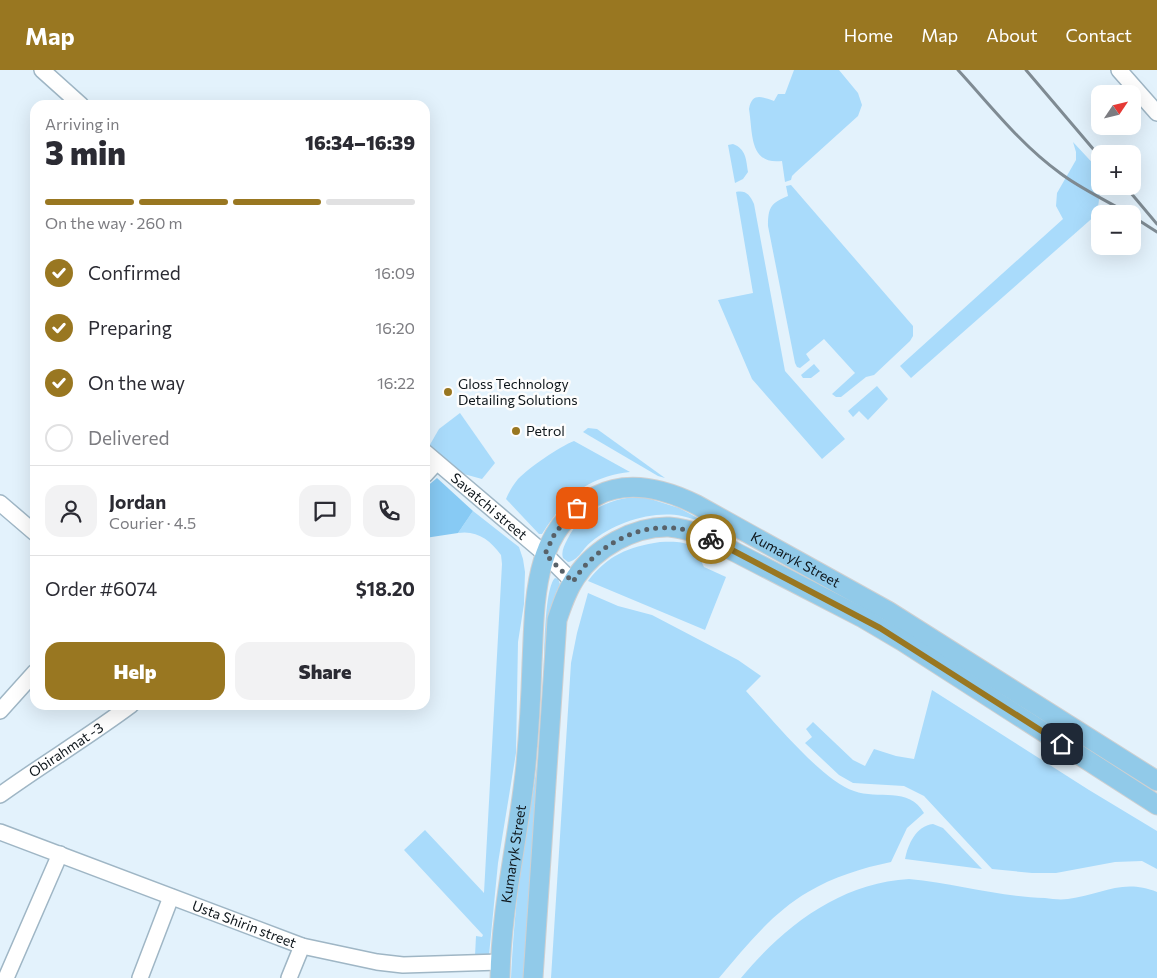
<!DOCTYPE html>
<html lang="en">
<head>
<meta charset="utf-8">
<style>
	:root { --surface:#fff; --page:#f2f2f3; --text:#2b2b33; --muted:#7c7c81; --line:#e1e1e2; --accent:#997721 }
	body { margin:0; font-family:Commissioner,sans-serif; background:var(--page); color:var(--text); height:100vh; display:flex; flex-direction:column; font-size:19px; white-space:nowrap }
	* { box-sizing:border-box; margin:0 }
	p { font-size:16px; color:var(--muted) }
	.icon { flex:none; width:28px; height:28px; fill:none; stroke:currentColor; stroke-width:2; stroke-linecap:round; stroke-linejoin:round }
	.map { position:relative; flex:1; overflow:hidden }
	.side { position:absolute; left:30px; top:30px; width:400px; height:610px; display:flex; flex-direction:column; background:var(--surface); border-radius:15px; box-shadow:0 5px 20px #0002 }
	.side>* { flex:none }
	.needle { width:32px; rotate:55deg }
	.buttons { position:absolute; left:1091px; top:15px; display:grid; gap:10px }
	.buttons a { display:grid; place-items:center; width:50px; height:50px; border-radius:10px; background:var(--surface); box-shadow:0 5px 20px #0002; font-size:25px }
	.pin { position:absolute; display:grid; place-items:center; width:42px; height:42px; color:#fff; margin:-21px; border-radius:10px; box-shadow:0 2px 8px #0006 }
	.courier { position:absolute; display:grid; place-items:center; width:50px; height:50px; margin:-25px; border:4px solid #997721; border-radius:50%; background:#fff; color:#222; box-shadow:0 1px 6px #0007 }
	.headline em { font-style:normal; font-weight:800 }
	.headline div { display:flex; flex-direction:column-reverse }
	.headline { display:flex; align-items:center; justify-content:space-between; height:85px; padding:0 15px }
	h1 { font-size:32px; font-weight:800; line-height:38px }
	.bar { display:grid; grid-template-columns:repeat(4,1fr); gap:8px 5px; align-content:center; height:60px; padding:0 15px }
	.bar i { height:6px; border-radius:4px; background:var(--line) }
	.bar .current { background:var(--accent) }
	.bar p { grid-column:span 4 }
	.line { display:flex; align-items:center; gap:12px; padding:0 15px; border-top:1px solid var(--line) }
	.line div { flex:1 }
	.round { display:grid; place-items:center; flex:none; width:52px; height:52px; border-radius:15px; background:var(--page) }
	ol { padding:0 15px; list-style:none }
	li { display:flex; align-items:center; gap:15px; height:55px }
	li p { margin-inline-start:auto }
	li .icon { padding:5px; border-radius:50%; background:var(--accent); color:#fff; stroke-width:4 }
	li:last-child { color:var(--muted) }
	li i { width:28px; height:28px; border:2px solid var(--line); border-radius:50% }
	.primary-button { display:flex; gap:10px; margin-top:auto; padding:10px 15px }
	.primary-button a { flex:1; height:58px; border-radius:15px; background:var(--accent); color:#fff; font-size:20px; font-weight:800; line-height:58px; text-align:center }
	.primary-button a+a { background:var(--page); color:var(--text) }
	header { display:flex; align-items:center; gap:30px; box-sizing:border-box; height:70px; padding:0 25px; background:var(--accent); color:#fff }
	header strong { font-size:24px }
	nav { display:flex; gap:28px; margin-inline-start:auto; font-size:18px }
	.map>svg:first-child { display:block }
	.green { fill:#a9dbfb }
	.forest { fill:#87caf4 }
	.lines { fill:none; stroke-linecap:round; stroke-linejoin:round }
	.minor-casing { stroke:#9fb6c5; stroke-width:18 }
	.major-casing { stroke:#cfd0d1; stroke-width:21 }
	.minor { stroke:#fff; stroke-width:15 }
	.major { stroke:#91cae9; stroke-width:19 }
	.rail { stroke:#7f8b93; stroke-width:3 }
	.done { stroke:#586269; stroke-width:5; stroke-dasharray:0 9 }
	.route { stroke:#997721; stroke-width:6 }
	.poi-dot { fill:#997721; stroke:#fdfdfd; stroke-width:2 }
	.labels { text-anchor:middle; stroke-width:5; stroke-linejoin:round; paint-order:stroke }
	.poi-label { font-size:14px; fill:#0d151a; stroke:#fdfdfd; text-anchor:start }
	.street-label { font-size:14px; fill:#0d151a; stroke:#fdfdfd }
</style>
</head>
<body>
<header>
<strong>Map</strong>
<nav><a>Home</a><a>Map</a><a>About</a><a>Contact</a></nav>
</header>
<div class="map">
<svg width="1157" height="908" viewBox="0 0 1157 908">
	<rect width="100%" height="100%" fill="#e3f2fc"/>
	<g class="green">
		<path d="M794 0H839L858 23 862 35 858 46 796 102 792 106 791 110 785 112 782 91C749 95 753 64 749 39 752 22 762 27 774 31L778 24H785Z"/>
		<polygon points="1073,72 1100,101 1101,116 1097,144 911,308 900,296 1063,149 1056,136 1057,123 1076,90 1076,82"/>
		<path d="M733 74C746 79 746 89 748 102L743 109 735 113 728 75Z"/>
		<path d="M791 115 913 256V266L910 271 874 305 866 307 841 327H836L832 324 855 303 824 269 806 284 810 290 800 298 797 297 795 293 768 156C768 137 771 133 788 126L786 116Z"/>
		<path d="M736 122C746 120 750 125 754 134L785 301 845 369 822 389 752 309 718 230 753 223Z"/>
		<polygon points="814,294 820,301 811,308 803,308 801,305"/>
		<polygon points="877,316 888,329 868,350 859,341 853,347 848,341"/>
		<polygon points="460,343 495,393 482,409 453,401 428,378 439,359"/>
		<polygon points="588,358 597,359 665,408 658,406 583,362"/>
		<path d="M574 371 630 402C586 407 565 428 542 464H539L506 429C509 422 513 415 518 409 530 397 559 377 574 371Z"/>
		<path d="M644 427 679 438 709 454C700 451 691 448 682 446 652 440 614 453 591 472 583 478 578 491 568 492L563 488C561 482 564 476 567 470 581 441 612 426 644 427Z"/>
		<path d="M473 441 519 477 523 489 525 502 524 534 518 572 516 683 498 793 489 885 475 886 476 866 482 867 483 865 404 780 425 760 484 823 502 494 501 485C490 470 477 460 458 463Z"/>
		<path d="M660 472C687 471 693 472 704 497L726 507 705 560 588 511C608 485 628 477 660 472Z"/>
		<path d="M555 508 558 509 560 514C541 551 545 608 542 649 537 735 531 822 525 908H511C513 869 516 829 522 790 530 735 542 680 544 624 544 603 543 519 555 508Z"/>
		<path d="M588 523 618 536 652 545 738 590 761 606 746 621C771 648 821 710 854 721 878 730 909 716 924 743L907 758 891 792C862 798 833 807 808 822 772 843 745 877 719 908H551L571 593 577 563Z"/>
		<polygon points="932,620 1089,720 1157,761 1157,799 1142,791 1115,792 1056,803 1032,803 992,799 924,726 904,716 853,713 839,705 805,673 812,667 806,659 813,652 853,690 865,696 874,679 896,686 914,689"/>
		<path d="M933 754 943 758 982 799 905 789C908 774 916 756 933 754Z"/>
		<path d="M909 809C955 813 999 827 1045 828 1052 829 1060 830 1068 829 1101 825 1122 808 1157 822V908H741C784 856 840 813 909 809Z"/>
	</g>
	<polygon class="forest" points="437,408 473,441 458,463 425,468 425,418"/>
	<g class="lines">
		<g class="minor-casing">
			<g id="minor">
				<polyline points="42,0 81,35"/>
				<polyline points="1119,0 1157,43"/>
				<path id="s1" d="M425 382 545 484 573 512"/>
				<polyline points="425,405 436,393"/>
				<polyline points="0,433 35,463"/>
				<polyline points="0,641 35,602"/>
				<path id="s2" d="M0 725C43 694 88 667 131 635"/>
				<path id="s3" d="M0 762 302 876 377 892 403 895 500 892"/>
				<polyline points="6,908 60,784"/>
				<polyline points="140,908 171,827"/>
				<polyline points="289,908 302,876"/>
			</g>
		</g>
		<g class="major-casing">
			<g id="major">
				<path id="s4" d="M500 908C501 836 519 766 526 694 529 661 531 627 532 593 535 532 532 458 596 426 629 409 665 419 697 435L888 541 1157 711"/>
				<path d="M533 908 557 550C562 535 567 520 576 507 595 478 634 456 669 457 680 458 691 461 702 465L863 548 902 571 1157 735"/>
			</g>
		</g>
		<use href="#minor" class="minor"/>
		<use href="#major" class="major"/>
		<g class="rail">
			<path d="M958 0C990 35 1021 75 1060 103 1081 119 1106 130 1129 144"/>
			<polyline points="1026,0 1100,87"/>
			<polyline points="1125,116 1157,154"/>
			<polyline points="1132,146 1157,162"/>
		</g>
	</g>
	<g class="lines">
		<path class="done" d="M577 438 555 463 545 484 573 512C592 480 633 455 670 458 685 458 698 463 711 469"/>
		<polyline class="route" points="711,469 880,558 1062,674"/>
	</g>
	<g class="poi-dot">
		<circle cx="448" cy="322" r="5"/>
		<circle cx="516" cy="361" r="5"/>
	</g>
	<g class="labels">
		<g class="poi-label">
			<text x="458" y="319">Gloss Technology<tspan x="458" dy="16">Detailing Solutions</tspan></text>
			<text x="526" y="366">Petrol</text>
		</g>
		<g class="street-label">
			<text dy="5" stroke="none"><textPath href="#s1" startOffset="84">Savatchi street</textPath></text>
			<text dy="5" stroke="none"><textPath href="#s4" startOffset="724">Kumaryk Street</textPath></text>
			<text dy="5" stroke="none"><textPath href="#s2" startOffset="80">Obirahmat -3</textPath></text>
			<text dy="5" stroke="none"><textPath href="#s4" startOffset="125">Kumaryk Street</textPath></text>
			<text dy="5" stroke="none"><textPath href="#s3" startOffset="261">Usta Shirin street</textPath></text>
		</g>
	</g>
</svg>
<div class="buttons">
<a><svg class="needle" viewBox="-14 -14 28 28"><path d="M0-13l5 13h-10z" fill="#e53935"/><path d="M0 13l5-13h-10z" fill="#7c7c81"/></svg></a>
<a>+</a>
<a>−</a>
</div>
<div class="pin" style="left:577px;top:438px;background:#ea580c"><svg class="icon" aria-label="bag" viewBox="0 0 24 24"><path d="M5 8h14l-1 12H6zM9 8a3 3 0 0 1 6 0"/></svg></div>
<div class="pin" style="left:1062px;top:674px;background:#1f2937"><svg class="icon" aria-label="home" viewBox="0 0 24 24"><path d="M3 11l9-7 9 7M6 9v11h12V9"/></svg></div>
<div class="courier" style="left:711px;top:469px"><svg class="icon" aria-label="bike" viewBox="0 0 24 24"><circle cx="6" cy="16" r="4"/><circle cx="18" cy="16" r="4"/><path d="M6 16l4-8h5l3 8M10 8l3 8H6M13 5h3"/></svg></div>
<section class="side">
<div class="headline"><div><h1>3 min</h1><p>Arriving in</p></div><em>16:34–16:39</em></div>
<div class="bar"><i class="current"></i><i class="current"></i><i class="current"></i><i></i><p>On the way · 260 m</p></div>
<ol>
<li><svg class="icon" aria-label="check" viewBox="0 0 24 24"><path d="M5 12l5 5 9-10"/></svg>Confirmed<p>16:09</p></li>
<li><svg class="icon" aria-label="check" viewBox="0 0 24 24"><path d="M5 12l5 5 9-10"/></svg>Preparing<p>16:20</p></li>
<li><svg class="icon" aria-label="check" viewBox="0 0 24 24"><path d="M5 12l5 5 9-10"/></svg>On the way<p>16:22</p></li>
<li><i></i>Delivered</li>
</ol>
<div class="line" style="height:90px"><a class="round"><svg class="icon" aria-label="person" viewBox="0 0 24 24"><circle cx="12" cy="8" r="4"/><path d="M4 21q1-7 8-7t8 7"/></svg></a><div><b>Jordan</b><p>Courier · 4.5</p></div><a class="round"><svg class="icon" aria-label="chat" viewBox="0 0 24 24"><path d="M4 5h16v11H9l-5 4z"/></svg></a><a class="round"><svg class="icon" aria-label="phone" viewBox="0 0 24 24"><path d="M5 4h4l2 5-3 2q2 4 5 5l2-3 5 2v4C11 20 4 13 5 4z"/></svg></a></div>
<div class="line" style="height:65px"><div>Order #6074</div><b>$18.20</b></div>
<div class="primary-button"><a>Help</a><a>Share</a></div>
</section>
</div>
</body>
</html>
